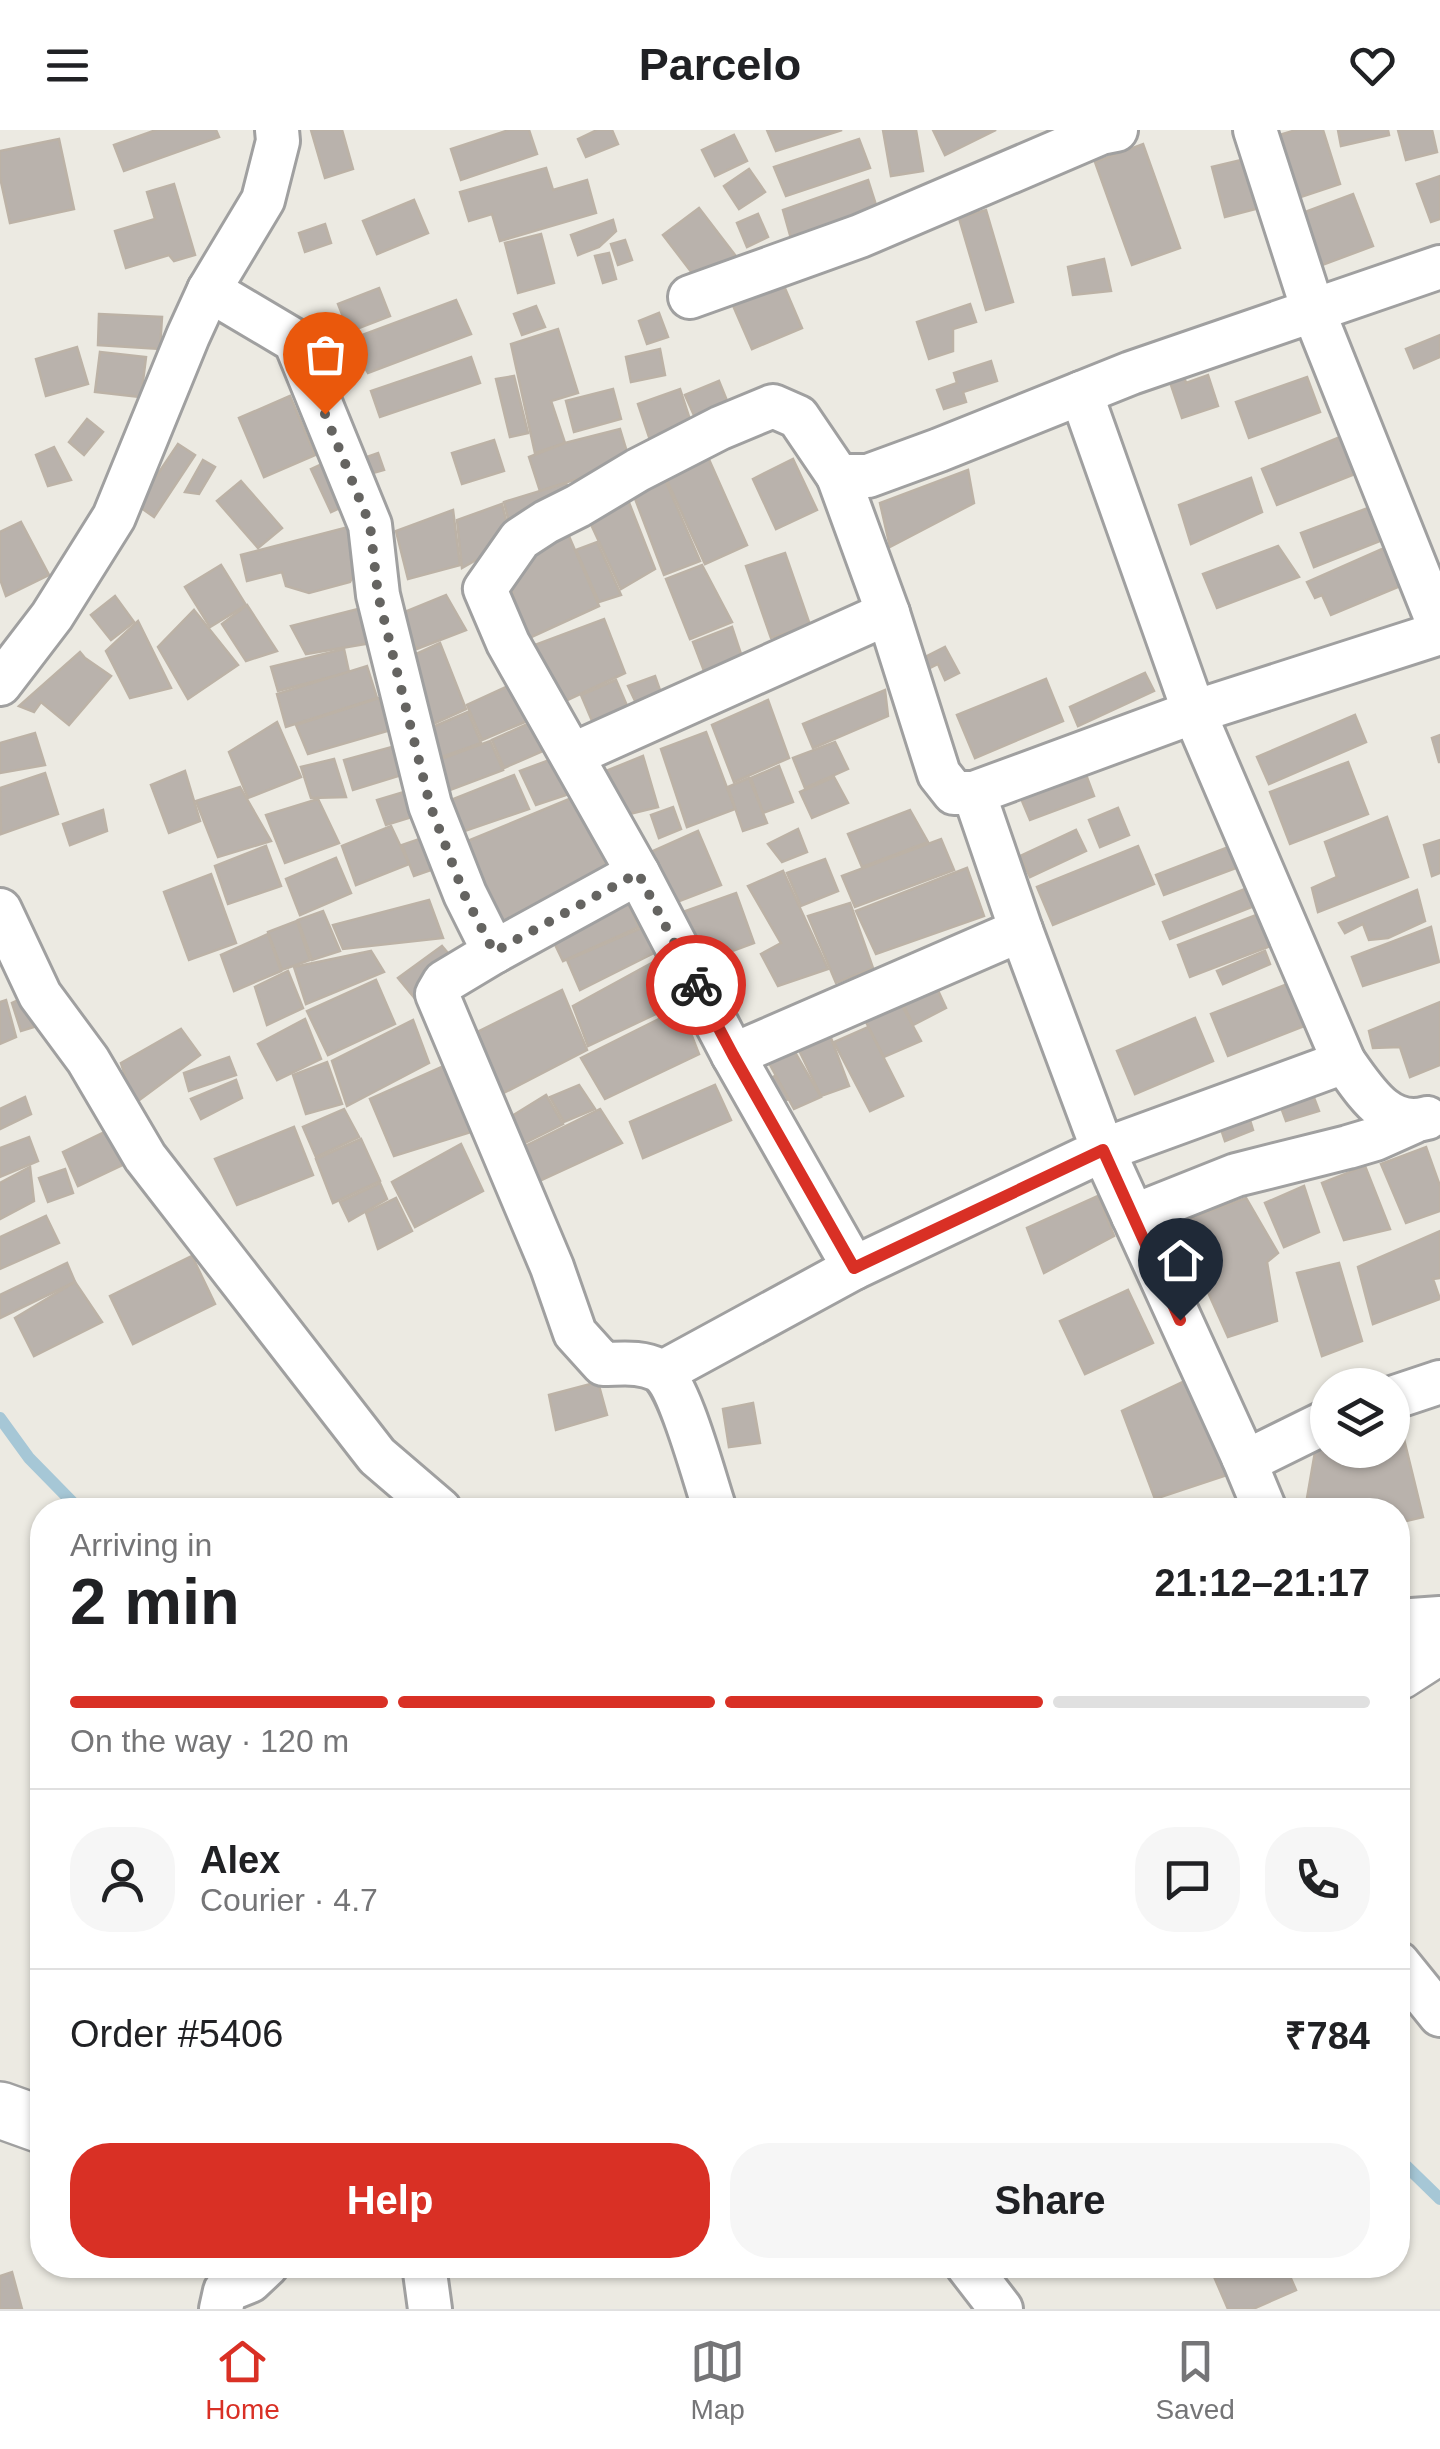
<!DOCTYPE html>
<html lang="en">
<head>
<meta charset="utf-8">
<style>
	:root { --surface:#fff; --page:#f6f6f6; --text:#202124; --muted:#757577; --line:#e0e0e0; --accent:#d93025 }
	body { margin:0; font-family:Helvetica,sans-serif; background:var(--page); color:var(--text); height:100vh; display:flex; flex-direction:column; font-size:38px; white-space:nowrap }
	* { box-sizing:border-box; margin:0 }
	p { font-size:32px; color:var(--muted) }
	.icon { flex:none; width:55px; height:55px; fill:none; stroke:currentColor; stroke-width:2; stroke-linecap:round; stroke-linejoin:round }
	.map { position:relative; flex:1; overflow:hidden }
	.panel { position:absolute; left:30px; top:1368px; width:1380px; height:780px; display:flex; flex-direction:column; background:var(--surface); border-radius:40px; box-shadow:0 2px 8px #0004 }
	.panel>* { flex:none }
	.buttons { position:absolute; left:1310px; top:1238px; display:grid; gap:20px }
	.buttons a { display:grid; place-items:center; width:100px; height:100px; border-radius:50%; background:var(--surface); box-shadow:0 2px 8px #0004; font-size:50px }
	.pin { position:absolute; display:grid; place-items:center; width:85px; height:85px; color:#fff; margin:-102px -42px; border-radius:50% 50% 50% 0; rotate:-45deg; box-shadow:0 0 10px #0007 }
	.pin .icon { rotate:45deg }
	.courier { position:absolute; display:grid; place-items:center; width:100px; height:100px; margin:-50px; border:8px solid #d93025; border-radius:50%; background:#fff; color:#222; box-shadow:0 2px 12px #0007 }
	.summary em { font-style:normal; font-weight:700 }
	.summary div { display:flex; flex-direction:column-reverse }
	.summary { display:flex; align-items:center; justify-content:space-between; height:170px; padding:0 40px }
	h1 { font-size:65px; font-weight:700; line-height:75px }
	.bar { display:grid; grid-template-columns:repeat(4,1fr); gap:15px 10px; align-content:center; height:120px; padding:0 40px }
	.bar i { height:12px; border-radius:8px; background:var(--line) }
	.bar .on { background:var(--accent) }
	.bar p { grid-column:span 4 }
	.line { display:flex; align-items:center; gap:25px; padding:0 40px; border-top:2px solid var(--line) }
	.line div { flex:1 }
	.round { display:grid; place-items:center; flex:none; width:105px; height:105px; border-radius:40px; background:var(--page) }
	.cta { display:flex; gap:20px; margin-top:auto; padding:20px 40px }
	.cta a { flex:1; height:115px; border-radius:40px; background:var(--accent); color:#fff; font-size:40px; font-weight:700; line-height:115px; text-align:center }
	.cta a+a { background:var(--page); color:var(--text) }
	header { display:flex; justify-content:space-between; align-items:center; height:130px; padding:0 40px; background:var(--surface); font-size:45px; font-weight:700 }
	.tab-bar { display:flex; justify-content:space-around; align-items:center; height:140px; border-top:2px solid var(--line); background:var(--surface); font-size:28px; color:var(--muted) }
	.tab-bar a { display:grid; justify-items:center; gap:5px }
	.tab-bar .on { color:var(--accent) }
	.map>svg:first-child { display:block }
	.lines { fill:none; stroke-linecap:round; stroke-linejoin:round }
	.stream { stroke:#a6c7d6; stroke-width:12 }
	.building { fill:#b9b2ac; stroke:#bcb2a6; stroke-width:2.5 }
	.minor-casing { stroke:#a0a0a0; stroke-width:48 }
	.tertiary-casing { stroke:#a0a0a0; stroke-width:60 }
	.minor { stroke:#fff; stroke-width:42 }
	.tertiary { stroke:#fff; stroke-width:55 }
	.done { stroke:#656461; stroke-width:10; stroke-dasharray:0 18 }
	.route { stroke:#d93025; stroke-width:12 }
</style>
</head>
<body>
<header><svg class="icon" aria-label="menu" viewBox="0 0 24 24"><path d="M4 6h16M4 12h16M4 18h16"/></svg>Parcelo<svg class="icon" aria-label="heart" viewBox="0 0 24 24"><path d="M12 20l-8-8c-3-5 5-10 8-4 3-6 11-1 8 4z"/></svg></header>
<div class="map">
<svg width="1440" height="2179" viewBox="0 0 1440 2179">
	<rect width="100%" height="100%" fill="#eceae2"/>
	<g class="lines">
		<g class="stream">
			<polyline points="0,1288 29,1328 80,1380"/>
			<polyline points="1398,2028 1440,2069"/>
		</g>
	</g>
	<g class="building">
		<polygon points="156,0 216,0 219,7 124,41 114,15"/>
		<polygon points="311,0 342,0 353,39 325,48"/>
		<polygon points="509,0 529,0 537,24 461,50 451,19"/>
		<polygon points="597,0 612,0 618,14 586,27 578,9"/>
		<polygon points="767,0 842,0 776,21"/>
		<polygon points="883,0 916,0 923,41 891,46"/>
		<polygon points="933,0 996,0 945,25"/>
		<polygon points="1296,0 1323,0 1340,54 1283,73 1263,10"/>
		<polygon points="1338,0 1388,0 1389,5 1341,16"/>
		<polygon points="1398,0 1432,0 1437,22 1406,30"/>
		<polygon points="734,5 747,31 715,46 702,20"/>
		<polygon points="59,9 74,79 10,93 0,47 0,21"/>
		<polygon points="859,9 870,38 786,66 774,37"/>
		<polygon points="1143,14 1180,118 1132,135 1095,32"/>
		<polygon points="1258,26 1271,75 1225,87 1212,37"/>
		<polygon points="546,38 553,60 587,50 596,83 500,111 492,84 469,91 460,62"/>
		<polygon points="749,39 765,62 739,79 724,56"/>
		<polygon points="1440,46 1440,89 1431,92 1417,54"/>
		<polygon points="868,50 876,75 792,112 783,80"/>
		<polygon points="174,54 195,125 174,131 169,125 126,138 115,101 155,89 147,62"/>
		<polygon points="1353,64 1373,116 1309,140 1289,88"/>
		<polygon points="414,70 428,103 377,124 363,91"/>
		<polygon points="699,78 735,125 699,152 663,105"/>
		<polygon points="986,80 1013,172 986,180 959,88"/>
		<polygon points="758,84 768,107 747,117 737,93"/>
		<polygon points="613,90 616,101 599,117 578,125 571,105"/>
		<polygon points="325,94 331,113 305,122 299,103"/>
		<polygon points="541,104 554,153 518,163 505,113"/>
		<polygon points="625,110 632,130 618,135 611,114"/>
		<polygon points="609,123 616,149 603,153 595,126"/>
		<polygon points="1104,129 1111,161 1073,165 1068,137"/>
		<polygon points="781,149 802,198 752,219 731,171"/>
		<polygon points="379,158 390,186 349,202 338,174"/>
		<polygon points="456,170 471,204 368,243 349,210"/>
		<polygon points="970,174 976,192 953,199 953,221 929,229 917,192"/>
		<polygon points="536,176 545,197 522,205 514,184"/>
		<polygon points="659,183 668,207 647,214 639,191"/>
		<polygon points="99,184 162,187 160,219 98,215"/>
		<polygon points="558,199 578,263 551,271 565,313 535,323 511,214"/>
		<polygon points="1440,205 1440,227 1414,238 1406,219"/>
		<polygon points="77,217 88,254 46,266 36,229"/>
		<polygon points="660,219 665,245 631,252 626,227"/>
		<polygon points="100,222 146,227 141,267 95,262"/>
		<polygon points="471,227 480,253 380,287 371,261"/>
		<polygon points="991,231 997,251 963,262 966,272 944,279 937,260 957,253 954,243"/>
		<polygon points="1181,238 1186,253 1208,245 1218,276 1182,288 1167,243"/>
		<polygon points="514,246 528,303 510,307 496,249"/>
		<polygon points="1307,247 1320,282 1249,308 1236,272"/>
		<polygon points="719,251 730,278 697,292 685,265"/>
		<polygon points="613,259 621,289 574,302 566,271"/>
		<polygon points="680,259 693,299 651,313 638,274"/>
		<polygon points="290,266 315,325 264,347 239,288"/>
		<polygon points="87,289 103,302 84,325 69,312"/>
		<polygon points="620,299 630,332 540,361 529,327 565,313"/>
		<polygon points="1350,303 1365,340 1277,375 1262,339"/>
		<polygon points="494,310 504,341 462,354 452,323"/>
		<polygon points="178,314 195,325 154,387 137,375"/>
		<polygon points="703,316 747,415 705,434 660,335"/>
		<polygon points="54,317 71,350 48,356 36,325"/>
		<polygon points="378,323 384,340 366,345 361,329"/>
		<polygon points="333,329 353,372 331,382 311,339"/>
		<polygon points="793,329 817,380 776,399 753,349"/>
		<polygon points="203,330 215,337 199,364 185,362"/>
		<polygon points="968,340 974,373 890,417 880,373"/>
		<polygon points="663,345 700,431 664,445 631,358"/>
		<polygon points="1251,348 1262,382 1191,414 1179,375"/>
		<polygon points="241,351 282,398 258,418 217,371"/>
		<polygon points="566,353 575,377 512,405 504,372"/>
		<polygon points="628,370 655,439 621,459 589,390"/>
		<polygon points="502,374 511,410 462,438 457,390"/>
		<polygon points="1376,375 1385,409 1314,437 1301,403"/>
		<polygon points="453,380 460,435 408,449 396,401"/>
		<polygon points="21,392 49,445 6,466 0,449 0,402"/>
		<polygon points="352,396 358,437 350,452 309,463 286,456 282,442 247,451 241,425"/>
		<polygon points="565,397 599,476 525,510 507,441"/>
		<polygon points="597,412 621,465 599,472 576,420"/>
		<polygon points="1278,416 1299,447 1217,478 1203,444"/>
		<polygon points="1389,416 1405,454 1331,485 1322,465 1315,468 1307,452"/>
		<polygon points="785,423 810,495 771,508 746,436"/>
		<polygon points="221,435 246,475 210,497 185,457"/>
		<polygon points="702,435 732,492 690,509 666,449"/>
		<polygon points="446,465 466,500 417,519 397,485"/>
		<polygon points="115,466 134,492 111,510 91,485"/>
		<polygon points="247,475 277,521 246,531 222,494"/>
		<polygon points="358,479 371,513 306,524 291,496"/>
		<polygon points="194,480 238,535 188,569 158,517"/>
		<polygon points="604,489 625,543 561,573 535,515"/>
		<polygon points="138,491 171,558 130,568 106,521"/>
		<polygon points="732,497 743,530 706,546 693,512"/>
		<polygon points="440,513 466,579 420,600 401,531"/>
		<polygon points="945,517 959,543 945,550 938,534 926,540 927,526"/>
		<polygon points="344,519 349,542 278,561 271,537"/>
		<polygon points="80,522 85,528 111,546 69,595 41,572 34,582 19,576"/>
		<polygon points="367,536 377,568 286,597 277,564"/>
		<polygon points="1145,543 1154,561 1078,596 1070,577"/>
		<polygon points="655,546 661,563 636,573 628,556"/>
		<polygon points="1046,549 1063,591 975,628 957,585"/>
		<polygon points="616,550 628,578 593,593 581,565"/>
		<polygon points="517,552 532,589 482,610 467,575"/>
		<polygon points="885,560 888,586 813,618 803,594"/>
		<polygon points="379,568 391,600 308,624 296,595"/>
		<polygon points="768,570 789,628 734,652 712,595"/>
		<polygon points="468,582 481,613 433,630 421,602"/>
		<polygon points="1355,585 1366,612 1269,654 1257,627"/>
		<polygon points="534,591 545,620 504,638 492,610"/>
		<polygon points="277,592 301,647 248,668 229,622"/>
		<polygon points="706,602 735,679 687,697 661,619"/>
		<polygon points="35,603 45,635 0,643 0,613"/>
		<polygon points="1440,605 1440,632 1439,632 1432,608"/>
		<polygon points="490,611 503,640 445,662 433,632"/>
		<polygon points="410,612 418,640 353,660 344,630"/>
		<polygon points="835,612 848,639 805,658 793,628"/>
		<polygon points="643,626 658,677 613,688 596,645"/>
		<polygon points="334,629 346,667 311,668 301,637"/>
		<polygon points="552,629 569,664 536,675 520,641"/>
		<polygon points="1348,632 1368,684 1290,714 1270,662"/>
		<polygon points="1082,634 1094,666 1030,690 1017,659"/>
		<polygon points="779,636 793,672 763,683 751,648"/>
		<polygon points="185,641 200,691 169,703 151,655"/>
		<polygon points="45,643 58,684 1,704 0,658"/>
		<polygon points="514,645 529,679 456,704 441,674"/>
		<polygon points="834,647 848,673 812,688 800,662"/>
		<polygon points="749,648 767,693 743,701 728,657"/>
		<polygon points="240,657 271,711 218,727 196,671"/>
		<polygon points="417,658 425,683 386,695 377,670"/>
		<polygon points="579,665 611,748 501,805 458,715"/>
		<polygon points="318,669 339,713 285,733 266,685"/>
		<polygon points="673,677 681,699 659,708 651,685"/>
		<polygon points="1118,678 1129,705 1100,717 1089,690"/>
		<polygon points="103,680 107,701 70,715 63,694"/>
		<polygon points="910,680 928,712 862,737 848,704"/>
		<polygon points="1387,687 1408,747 1318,782 1312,758 1337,747 1325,712"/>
		<polygon points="391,696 409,734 356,755 342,716"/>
		<polygon points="798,699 807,722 782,732 768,714"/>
		<polygon points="1076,700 1086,721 1030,747 1020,726"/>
		<polygon points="698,701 721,755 672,774 651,722"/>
		<polygon points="425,707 434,739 414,746 402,715"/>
		<polygon points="941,709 954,740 855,777 842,746"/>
		<polygon points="1440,710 1440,743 1432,746 1424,715"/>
		<polygon points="1236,714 1244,735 1164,765 1156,745"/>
		<polygon points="266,716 281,756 228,774 215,736"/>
		<polygon points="1138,716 1154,754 1053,795 1037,757"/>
		<polygon points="336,728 351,763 300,785 286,749"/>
		<polygon points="825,729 838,761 801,776 787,743"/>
		<polygon points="967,738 984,786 876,824 856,781"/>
		<polygon points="783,741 828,839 778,856 761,824 781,813 748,756"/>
		<polygon points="211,744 236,813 189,830 164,762"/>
		<polygon points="1255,755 1262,773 1170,809 1163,792"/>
		<polygon points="1417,760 1425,791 1388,808 1369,810 1363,794 1345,803 1339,793"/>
		<polygon points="736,763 754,813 692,836 666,788"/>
		<polygon points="626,769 639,797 563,831 550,804"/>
		<polygon points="429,770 443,808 343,819 333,795"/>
		<polygon points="850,773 873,838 836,853 808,786"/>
		<polygon points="1269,780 1281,812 1190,847 1178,815"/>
		<polygon points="323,781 340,821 312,830 298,790"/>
		<polygon points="297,791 310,830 282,840 268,802"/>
		<polygon points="646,796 658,821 580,860 567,830"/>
		<polygon points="1431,797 1439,832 1363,856 1352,827"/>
		<polygon points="268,804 281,841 234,861 221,825"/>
		<polygon points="442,816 459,836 417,871 398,848"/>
		<polygon points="371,821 384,842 306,874 294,837"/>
		<polygon points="1265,821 1270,834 1223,854 1217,841"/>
		<polygon points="659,829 677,874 588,916 573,876"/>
		<polygon points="288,841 303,878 267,895 255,857"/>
		<polygon points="930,843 946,878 913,895 896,859"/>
		<polygon points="1300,849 1317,891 1228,926 1211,884"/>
		<polygon points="376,850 395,894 328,925 307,881"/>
		<polygon points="562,860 587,920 490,970 465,908"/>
		<polygon points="21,869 34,897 21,901 12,873"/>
		<polygon points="6,870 16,907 0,914 0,872"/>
		<polygon points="1440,872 1440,935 1410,947 1400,917 1373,918 1369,901"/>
		<polygon points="901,874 921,911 884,927 865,890"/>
		<polygon points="681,878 699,924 605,969 581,928"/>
		<polygon points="1195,888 1213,931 1135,964 1117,921"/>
		<polygon points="305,889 321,929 277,950 258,914"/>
		<polygon points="413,890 429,933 347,976 332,931"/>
		<polygon points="868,897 903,966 870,981 834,912"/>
		<polygon points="181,899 200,925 134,974 121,933"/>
		<polygon points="828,900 849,956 821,966 796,914"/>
		<polygon points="793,919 821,967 794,979 768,931"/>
		<polygon points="229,927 236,945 189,961 184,943"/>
		<polygon points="327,932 342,974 306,984 293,945"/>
		<polygon points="444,936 471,1002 394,1026 370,969"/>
		<polygon points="775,946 789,969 768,978 756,956"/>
		<polygon points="1307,949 1319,981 1286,991 1275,961"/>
		<polygon points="236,950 242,968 201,989 191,969"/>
		<polygon points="579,955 595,979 564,992 550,967"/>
		<polygon points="715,955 731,990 643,1028 630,992"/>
		<polygon points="546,965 563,994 523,1014 507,989"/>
		<polygon points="25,967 31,984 0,999 0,979"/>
		<polygon points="1245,974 1253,1000 1225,1011 1216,984"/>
		<polygon points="344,979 359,1007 316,1027 303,997"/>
		<polygon points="600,979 622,1013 524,1058 511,1023"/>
		<polygon points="294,997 313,1045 237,1075 215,1029"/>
		<polygon points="111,999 127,1033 78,1056 63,1022"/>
		<polygon points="29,1007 38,1031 0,1047 0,1018"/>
		<polygon points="361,1009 380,1051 333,1073 316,1029"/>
		<polygon points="461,1014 483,1061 415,1097 392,1052"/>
		<polygon points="1426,1017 1440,1056 1440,1081 1406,1093 1381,1034"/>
		<polygon points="1365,1036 1390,1099 1344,1110 1322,1053"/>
		<polygon points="30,1037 34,1071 0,1089 0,1053"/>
		<polygon points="65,1039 73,1063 48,1072 39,1048"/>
		<polygon points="380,1053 387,1069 349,1091 340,1072"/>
		<polygon points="1304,1056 1319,1102 1284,1117 1265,1073"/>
		<polygon points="1098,1066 1114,1106 1044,1143 1027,1098"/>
		<polygon points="396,1068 412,1101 378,1119 366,1083"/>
		<polygon points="1246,1068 1278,1123 1267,1132 1277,1191 1228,1207 1177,1093"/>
		<polygon points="46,1086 59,1113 0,1139 0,1107"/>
		<polygon points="1440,1101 1440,1148 1433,1149 1440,1169 1373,1194 1358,1137"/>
		<polygon points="192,1126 215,1174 133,1214 110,1166"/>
		<polygon points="67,1133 75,1152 0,1188 0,1165"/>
		<polygon points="1339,1133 1362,1211 1322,1226 1297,1143"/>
		<polygon points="75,1152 102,1192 34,1226 15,1188"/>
		<polygon points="1128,1160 1153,1213 1085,1244 1060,1191"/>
		<polygon points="1187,1250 1230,1344 1155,1369 1122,1281"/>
		<polygon points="598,1252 607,1285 556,1300 549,1265"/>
		<polygon points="753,1273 760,1313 729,1317 723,1279"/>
		<polygon points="1401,1297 1423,1387 1398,1393 1398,1380 1312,1380 1306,1374 1316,1316 1328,1314 1328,1320 1392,1320 1392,1299"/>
		<polygon points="1209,2135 1285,2135 1296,2160 1253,2179 1228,2179"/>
		<polygon points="12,2142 22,2179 0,2179 0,2146"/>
	</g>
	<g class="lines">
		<g class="minor-casing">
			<g id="minor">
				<polyline points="1255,0 1313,180 1440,498"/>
				<path d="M209 160 295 211 370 395 378 465 430 675 465 764 494 822 444 852 437 864 552 1137 575 1203 603 1234C622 1234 640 1231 658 1240 680 1252 705 1352 715 1380"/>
				<polyline points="690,167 860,106 1101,3 1116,0"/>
				<polyline points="1081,263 1194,582 1344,932 1103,1020 1243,1327 1259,1325 1328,1291"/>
				<polyline points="838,346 888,483"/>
				<polyline points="0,554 52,486 114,387 188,206 209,160 263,70 278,11 277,0"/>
				<polyline points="572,625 888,483 939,644 954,663 974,663"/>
				<polyline points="638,743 733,925 854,1138 663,1242"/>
				<polyline points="0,780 40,865 88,930 145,1027 377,1326 440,1380"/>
				<polyline points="494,822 638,743 508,513 485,459 520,409 546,392 578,376 638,340 720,298 773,276 798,287 838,346 868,346 939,320 1131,243 1440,137"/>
				<polyline points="733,925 1021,800"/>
				<path d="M1344 932C1364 959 1387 1000 1427 988"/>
				<polyline points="1133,1086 1236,1045 1348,1017 1375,1009 1413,992"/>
				<polyline points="854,1138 1103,1020 1021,800 974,663 1194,582 1440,503"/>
				<polyline points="1392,1268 1440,1252"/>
				<polyline points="1243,1327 1265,1380"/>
				<polyline points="1398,1491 1440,1488"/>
				<polyline points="1398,1833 1440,1885"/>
				<polyline points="424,2135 430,2179"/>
				<polyline points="967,2135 1001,2179"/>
				<polyline points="221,2179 225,2161 250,2151 267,2135"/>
			</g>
		</g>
		<g class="tertiary-casing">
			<g id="tertiary">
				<polyline points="1398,1542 1440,1515"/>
				<polyline points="0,1980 42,1995"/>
			</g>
		</g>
		<use href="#minor" class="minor"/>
		<use href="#tertiary" class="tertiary"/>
	</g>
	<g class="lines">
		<polyline class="done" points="325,284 370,395 378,465 430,675 464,764 494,822 638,743 696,855"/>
		<polyline class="route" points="696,855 733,925 854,1138 1103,1020 1180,1190"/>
	</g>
</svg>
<div class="buttons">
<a><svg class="icon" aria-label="layers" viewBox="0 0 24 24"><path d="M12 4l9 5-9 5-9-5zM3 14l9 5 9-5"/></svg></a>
</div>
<div class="pin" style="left:325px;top:284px;background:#ea580c"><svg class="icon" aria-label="bag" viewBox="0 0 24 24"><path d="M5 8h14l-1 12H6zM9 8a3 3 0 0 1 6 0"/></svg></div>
<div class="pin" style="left:1180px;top:1190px;background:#1f2937"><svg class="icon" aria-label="home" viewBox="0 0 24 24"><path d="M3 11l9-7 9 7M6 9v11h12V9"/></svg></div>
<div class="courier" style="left:696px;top:855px"><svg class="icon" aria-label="bike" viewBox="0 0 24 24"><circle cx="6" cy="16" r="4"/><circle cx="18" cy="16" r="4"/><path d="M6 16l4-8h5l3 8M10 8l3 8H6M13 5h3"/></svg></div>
<section class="panel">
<div class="summary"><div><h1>2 min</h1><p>Arriving in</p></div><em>21:12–21:17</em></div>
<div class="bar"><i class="on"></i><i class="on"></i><i class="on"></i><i></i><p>On the way · 120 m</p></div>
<div class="line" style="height:180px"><a class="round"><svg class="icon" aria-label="person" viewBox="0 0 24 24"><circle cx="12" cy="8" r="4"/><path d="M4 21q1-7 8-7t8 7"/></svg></a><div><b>Alex</b><p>Courier · 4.7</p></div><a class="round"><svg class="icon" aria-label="chat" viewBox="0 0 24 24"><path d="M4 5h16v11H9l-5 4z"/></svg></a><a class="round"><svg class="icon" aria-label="phone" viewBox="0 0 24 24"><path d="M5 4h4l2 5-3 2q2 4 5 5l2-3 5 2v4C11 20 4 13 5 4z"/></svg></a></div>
<div class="line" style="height:130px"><div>Order #5406</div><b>₹784</b></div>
<div class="cta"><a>Help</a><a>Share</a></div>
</section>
</div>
<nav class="tab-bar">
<a class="on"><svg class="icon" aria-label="home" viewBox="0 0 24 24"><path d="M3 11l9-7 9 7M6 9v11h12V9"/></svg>Home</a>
<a><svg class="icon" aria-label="map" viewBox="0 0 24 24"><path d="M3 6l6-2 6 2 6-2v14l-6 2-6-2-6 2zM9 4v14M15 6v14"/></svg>Map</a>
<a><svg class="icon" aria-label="saved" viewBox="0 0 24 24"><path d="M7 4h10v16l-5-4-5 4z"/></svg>Saved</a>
</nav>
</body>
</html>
